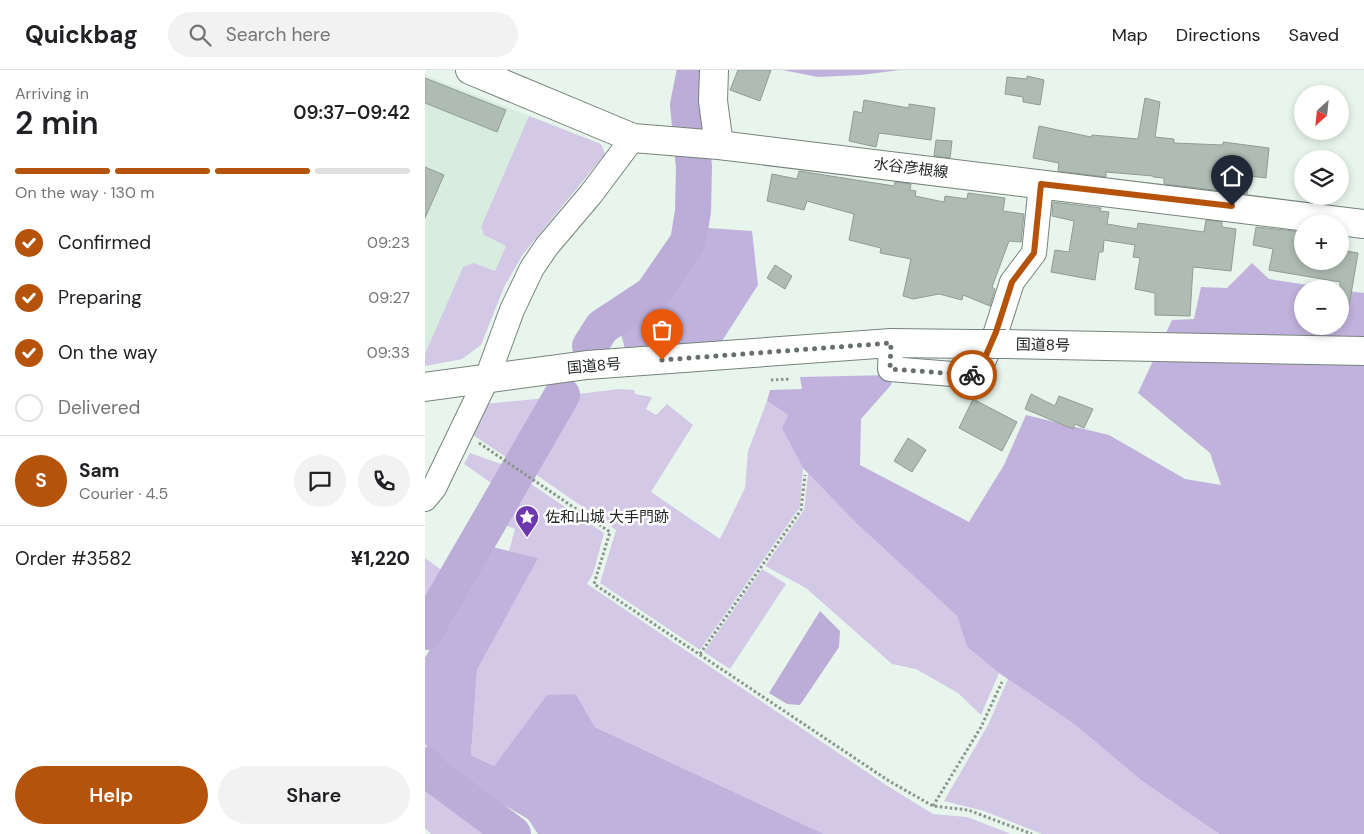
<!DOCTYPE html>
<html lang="en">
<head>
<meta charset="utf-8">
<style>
	:root { --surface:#fff; --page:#f2f2f2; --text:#202124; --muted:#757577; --line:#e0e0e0; --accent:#b45309 }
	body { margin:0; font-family:"DM Sans","Noto Sans JP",sans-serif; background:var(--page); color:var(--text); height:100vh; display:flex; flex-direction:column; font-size:19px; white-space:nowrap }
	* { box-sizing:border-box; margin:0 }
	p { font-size:16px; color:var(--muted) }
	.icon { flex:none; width:28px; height:28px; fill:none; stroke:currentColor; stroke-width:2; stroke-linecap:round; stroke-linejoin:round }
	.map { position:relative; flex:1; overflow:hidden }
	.sheet { display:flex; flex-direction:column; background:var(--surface); width:425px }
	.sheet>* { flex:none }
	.needle { width:32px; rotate:207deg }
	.controls { position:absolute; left:869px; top:15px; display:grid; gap:10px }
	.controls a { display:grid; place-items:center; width:55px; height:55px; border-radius:50%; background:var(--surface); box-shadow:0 2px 8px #0003; font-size:25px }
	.pin { position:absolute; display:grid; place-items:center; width:42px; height:42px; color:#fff; margin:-51px -21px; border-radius:50% 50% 50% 0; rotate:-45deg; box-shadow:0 0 5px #0007 }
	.pin .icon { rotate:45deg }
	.courier { position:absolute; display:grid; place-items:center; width:50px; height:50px; margin:-25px; border:4px solid #b45309; border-radius:50%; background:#fff; color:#222; box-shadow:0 1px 6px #0007 }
	.head em { font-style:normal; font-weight:600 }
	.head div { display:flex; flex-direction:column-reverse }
	.head { display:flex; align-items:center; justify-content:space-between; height:85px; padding:0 15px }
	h1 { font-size:32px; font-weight:600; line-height:38px }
	.bar { display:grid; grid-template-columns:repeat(4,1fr); gap:8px 5px; align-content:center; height:60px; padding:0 15px }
	.bar i { height:6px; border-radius:4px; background:var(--line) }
	.bar .current { background:var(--accent) }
	.bar p { grid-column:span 4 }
	.line { display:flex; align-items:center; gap:12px; padding:0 15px; border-top:1px solid var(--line) }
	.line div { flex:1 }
	.round { display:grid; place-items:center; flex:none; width:52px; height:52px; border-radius:26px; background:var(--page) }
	ol { padding:0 15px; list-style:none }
	li { display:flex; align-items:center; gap:15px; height:55px }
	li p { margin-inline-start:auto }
	li .icon { padding:5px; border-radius:50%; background:var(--accent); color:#fff; stroke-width:4 }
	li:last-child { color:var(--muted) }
	li i { width:28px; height:28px; border:2px solid var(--line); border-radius:50% }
	.action { display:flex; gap:10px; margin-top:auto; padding:10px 15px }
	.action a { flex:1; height:58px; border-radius:30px; background:var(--accent); color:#fff; font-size:20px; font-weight:600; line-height:58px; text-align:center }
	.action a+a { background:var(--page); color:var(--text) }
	header { display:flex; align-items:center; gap:30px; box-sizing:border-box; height:70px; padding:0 25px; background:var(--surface); border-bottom:1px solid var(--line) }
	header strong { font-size:24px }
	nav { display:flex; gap:28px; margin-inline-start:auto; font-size:18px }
	.search { width:350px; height:45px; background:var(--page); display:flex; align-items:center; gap:12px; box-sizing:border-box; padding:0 18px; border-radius:28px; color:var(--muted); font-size:19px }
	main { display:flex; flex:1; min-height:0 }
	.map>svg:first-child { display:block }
	.built { fill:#d8eddf }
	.green { fill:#d3c9e7 }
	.forest { fill:#c1b2dd }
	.water { fill:#bcadd8 }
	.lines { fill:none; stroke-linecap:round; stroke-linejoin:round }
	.river { stroke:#bcadd8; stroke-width:36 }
	.building { fill:#aebcb3; stroke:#909d94 }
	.minor-casing { stroke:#76837b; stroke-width:26 }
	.tertiary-casing { stroke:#76837b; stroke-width:30 }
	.secondary-casing { stroke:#76837b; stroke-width:30 }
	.trunk-casing { stroke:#76837b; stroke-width:30 }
	.path { stroke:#8b958e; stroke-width:3; stroke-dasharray:2.5 2.5; stroke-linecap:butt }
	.minor { stroke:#fff; stroke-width:24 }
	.tertiary { stroke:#fff; stroke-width:28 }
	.secondary { stroke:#fff; stroke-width:28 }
	.trunk { stroke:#fff; stroke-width:28 }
	.trunk-bridge-casing { stroke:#76837b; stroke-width:30; stroke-linecap:butt }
	.trunk-bridge { stroke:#fff; stroke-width:28 }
	.done { stroke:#68706a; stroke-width:5; stroke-dasharray:0 9 }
	.route { stroke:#b45309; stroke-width:6 }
	.labels { text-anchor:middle; stroke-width:5; stroke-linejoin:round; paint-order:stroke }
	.street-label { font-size:15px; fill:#232824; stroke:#fff }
	.poi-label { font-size:15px; fill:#232824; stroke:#fff; text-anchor:start }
</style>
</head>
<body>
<header>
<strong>Quickbag</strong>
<div class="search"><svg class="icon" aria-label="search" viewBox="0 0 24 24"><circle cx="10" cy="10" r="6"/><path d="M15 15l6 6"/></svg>Search here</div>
<nav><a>Map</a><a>Directions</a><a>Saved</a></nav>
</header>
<main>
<section class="sheet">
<div class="head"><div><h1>2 min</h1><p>Arriving in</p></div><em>09:37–09:42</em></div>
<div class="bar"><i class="current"></i><i class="current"></i><i class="current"></i><i></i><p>On the way · 130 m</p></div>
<ol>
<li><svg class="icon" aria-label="check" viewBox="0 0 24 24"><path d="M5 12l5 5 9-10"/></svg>Confirmed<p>09:23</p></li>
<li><svg class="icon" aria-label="check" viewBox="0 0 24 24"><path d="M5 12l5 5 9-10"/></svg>Preparing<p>09:27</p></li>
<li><svg class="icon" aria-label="check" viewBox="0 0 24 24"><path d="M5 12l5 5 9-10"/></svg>On the way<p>09:33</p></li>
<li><i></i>Delivered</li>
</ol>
<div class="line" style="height:90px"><b class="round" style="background:var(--accent);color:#fff">S</b><div><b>Sam</b><p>Courier · 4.5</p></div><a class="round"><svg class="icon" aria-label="chat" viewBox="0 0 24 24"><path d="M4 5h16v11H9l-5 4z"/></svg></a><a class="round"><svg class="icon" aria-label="phone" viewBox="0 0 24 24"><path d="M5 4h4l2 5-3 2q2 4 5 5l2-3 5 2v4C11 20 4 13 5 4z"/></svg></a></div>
<div class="line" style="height:65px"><div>Order #3582</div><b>¥1,220</b></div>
<div class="action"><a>Help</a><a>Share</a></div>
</section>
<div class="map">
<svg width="939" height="764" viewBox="0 0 939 764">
	<rect width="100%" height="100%" fill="#e7f5ec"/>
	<polygon class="built" points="0,5 176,74 180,84 98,184 79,217 56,275 37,289 0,296"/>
	<g class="green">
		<polygon points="104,46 176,74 180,84 98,184 79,217 56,275 37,289 0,296 0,284 38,197 49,193 70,201 81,176 59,165 56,157"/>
		<polygon points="194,319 209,320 210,324 227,327 221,339 231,345 242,334 268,355 226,422 295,469 320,418 323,381 342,331 363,345 358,358 378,398 375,437 275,580 175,513 191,460 103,399 145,325"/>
		<polygon points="121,328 118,335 125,336 90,393 48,365 60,334"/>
		<polygon points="45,383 87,398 75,419 39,394"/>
		<polygon points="383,403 431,453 532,546 542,577 574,603 556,645 533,623 491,599 467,594 381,518 340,496 379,440"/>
		<polygon points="97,408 179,463 168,504 162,514 461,715 508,744 542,747 586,764 399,764 170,657 151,624 122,626 69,696 46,685 52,600 112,488 84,481 90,459 70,451"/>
		<polygon points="0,488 26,507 0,554"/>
		<polygon points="337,499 361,514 305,599 279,582"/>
		<polygon points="583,609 649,654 717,711 794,764 617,764 559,741 519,731 563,655"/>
		<polygon points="0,703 8,712 77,764 6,764 0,758"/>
	</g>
	<g class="forest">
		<polygon points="357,0 475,0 436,5 393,7"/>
		<polygon points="268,157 327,161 333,215 297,271 200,279 195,260"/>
		<polygon points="827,193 844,209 909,219 878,219 878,256 915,256 915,220 939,223 939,764 794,764 717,711 649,654 574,603 542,577 532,546 431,453 378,398 357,358 363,345 342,331 345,320 377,319 375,307 468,305 466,315 436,349 435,395 544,452 579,395 601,345 684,365 760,409 796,415 785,383 713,323 747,250 769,249 776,217 802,218"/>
		<polygon points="63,476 113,488 52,600 46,685 69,696 122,625 151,624 170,657 399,764 113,764 103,749 24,703 0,674 0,588"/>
	</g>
	<polygon class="water" points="395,541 415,561 414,577 375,635 362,634 344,623"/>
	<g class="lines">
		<g class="river">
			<polyline points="165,276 177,257 227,224 263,172 268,141 269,97 263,35 270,0"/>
			<polyline points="0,562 137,325"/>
			<polyline points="0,695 10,706 88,764"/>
		</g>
	</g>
	<g class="building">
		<polygon points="313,0 346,0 335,31 305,20"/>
		<polygon points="602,6 619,10 615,35 598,32 598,27 580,24 582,7 602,9"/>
		<polygon points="0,8 81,40 72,62 0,33"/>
		<polygon points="720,28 735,32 730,67 749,69 749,73 798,75 798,72 844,78 841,108 824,106 822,124 739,114 739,108 728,107 728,106 681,102 681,107 633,101 634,93 608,88 614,56 666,67 667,65 713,69"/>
		<polygon points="439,30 484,38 484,34 510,38 506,70 454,63 451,77 424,71 429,41 437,43"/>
		<polygon points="511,70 527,71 525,88 509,86"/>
		<polygon points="0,97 19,105 0,148"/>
		<polygon points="374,101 469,116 470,112 486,114 485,120 491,121 490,126 519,132 520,126 542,129 543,123 580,128 578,141 599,144 596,172 584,171 567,217 570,219 565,236 538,225 537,230 514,224 488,229 478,226 486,189 455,183 456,178 424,170 429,144 382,131 379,140 342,131 347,104 372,109"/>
		<polygon points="628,132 676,138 675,141 684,142 682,154 712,159 713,153 779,162 781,150 797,152 797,157 811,159 806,201 768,197 765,246 730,245 730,223 710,219 715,188 708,187 710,175 679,170 678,182 674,182 670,210 626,202 630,180 644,182 649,151 627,146"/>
		<polygon points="831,157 878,162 878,191 915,191 915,180 933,183 924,236 915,235 915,212 844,200 848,179 828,175"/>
		<polygon points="350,195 367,206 360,219 342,208"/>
		<polygon points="606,324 630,336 634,326 668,339 659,358 650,354 648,359 600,339"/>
		<polygon points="548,329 592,352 577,381 534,358"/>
		<polygon points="483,368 501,380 487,402 469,391"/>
	</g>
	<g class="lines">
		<g class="minor-casing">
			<g id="minor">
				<polyline points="466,273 465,299 540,305 549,304 555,299 571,262 587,212 609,183 616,114"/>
				<polyline points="0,429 9,418 62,308 87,240 107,198 122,176 166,124 208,68"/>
			</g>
		</g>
		<g class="tertiary-casing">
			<polyline id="tertiary" points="289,0 288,31 294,75"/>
		</g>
		<g class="secondary-casing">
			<polyline id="secondary" points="45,0 208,68 294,75 939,154"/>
		</g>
		<g class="trunk-casing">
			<g id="trunk">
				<polyline points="581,274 939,281"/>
				<polyline points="0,317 162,295 466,273 549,274"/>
			</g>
		</g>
		<g class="path">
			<polyline points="346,310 366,309"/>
			<polyline points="54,373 185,462 169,514 464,711 508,736 543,740 607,764"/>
			<polyline points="275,584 376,440 380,405"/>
			<polyline points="508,736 556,657 577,612"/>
		</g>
		<use href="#minor" class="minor"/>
		<use href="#tertiary" class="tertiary"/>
		<use href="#secondary" class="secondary"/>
		<use href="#trunk" class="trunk"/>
		<g class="trunk-bridge-casing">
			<polyline id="trunk-bridge" points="549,274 581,274"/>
		</g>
		<use href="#trunk-bridge" class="trunk-bridge"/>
	</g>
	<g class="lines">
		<polyline class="done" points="237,290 466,273 465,299 547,305"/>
		<polyline class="route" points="547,305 555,299 571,262 587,212 609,183 616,114 807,136"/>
	</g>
	<defs>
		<g id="sight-pin" transform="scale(1.25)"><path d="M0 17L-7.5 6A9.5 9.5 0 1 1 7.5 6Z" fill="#6d37ad" stroke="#fff"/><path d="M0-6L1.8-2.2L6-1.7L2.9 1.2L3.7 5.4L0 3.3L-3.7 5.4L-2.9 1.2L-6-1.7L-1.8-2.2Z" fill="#fff"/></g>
	</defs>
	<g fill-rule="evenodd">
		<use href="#sight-pin" x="102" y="447"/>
	</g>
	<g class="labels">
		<g class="street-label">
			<text transform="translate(486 98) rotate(7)" y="5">水谷彦根線</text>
			<text transform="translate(618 275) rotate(1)" y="5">国道8号</text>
			<text transform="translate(169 296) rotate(-5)" y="5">国道8号</text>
		</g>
		<g class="poi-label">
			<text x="120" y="452">佐和山城 大手門跡</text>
		</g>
	</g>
</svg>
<div class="controls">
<a><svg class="needle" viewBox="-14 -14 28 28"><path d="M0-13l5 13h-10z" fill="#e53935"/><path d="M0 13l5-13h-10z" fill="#757577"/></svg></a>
<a><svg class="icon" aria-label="layers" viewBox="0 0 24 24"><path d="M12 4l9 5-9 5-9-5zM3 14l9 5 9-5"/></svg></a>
<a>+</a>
<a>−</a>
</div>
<div class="pin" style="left:237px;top:290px;background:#ea580c"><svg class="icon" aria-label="bag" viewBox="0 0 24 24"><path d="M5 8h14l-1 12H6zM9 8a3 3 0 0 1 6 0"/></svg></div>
<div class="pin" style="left:807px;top:136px;background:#1f2937"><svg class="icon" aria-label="home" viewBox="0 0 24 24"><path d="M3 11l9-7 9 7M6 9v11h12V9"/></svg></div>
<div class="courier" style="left:547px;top:305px"><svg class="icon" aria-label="bike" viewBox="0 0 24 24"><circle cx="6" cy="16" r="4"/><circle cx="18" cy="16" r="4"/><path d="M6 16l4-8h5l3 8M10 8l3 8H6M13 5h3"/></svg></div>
</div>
</main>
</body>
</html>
